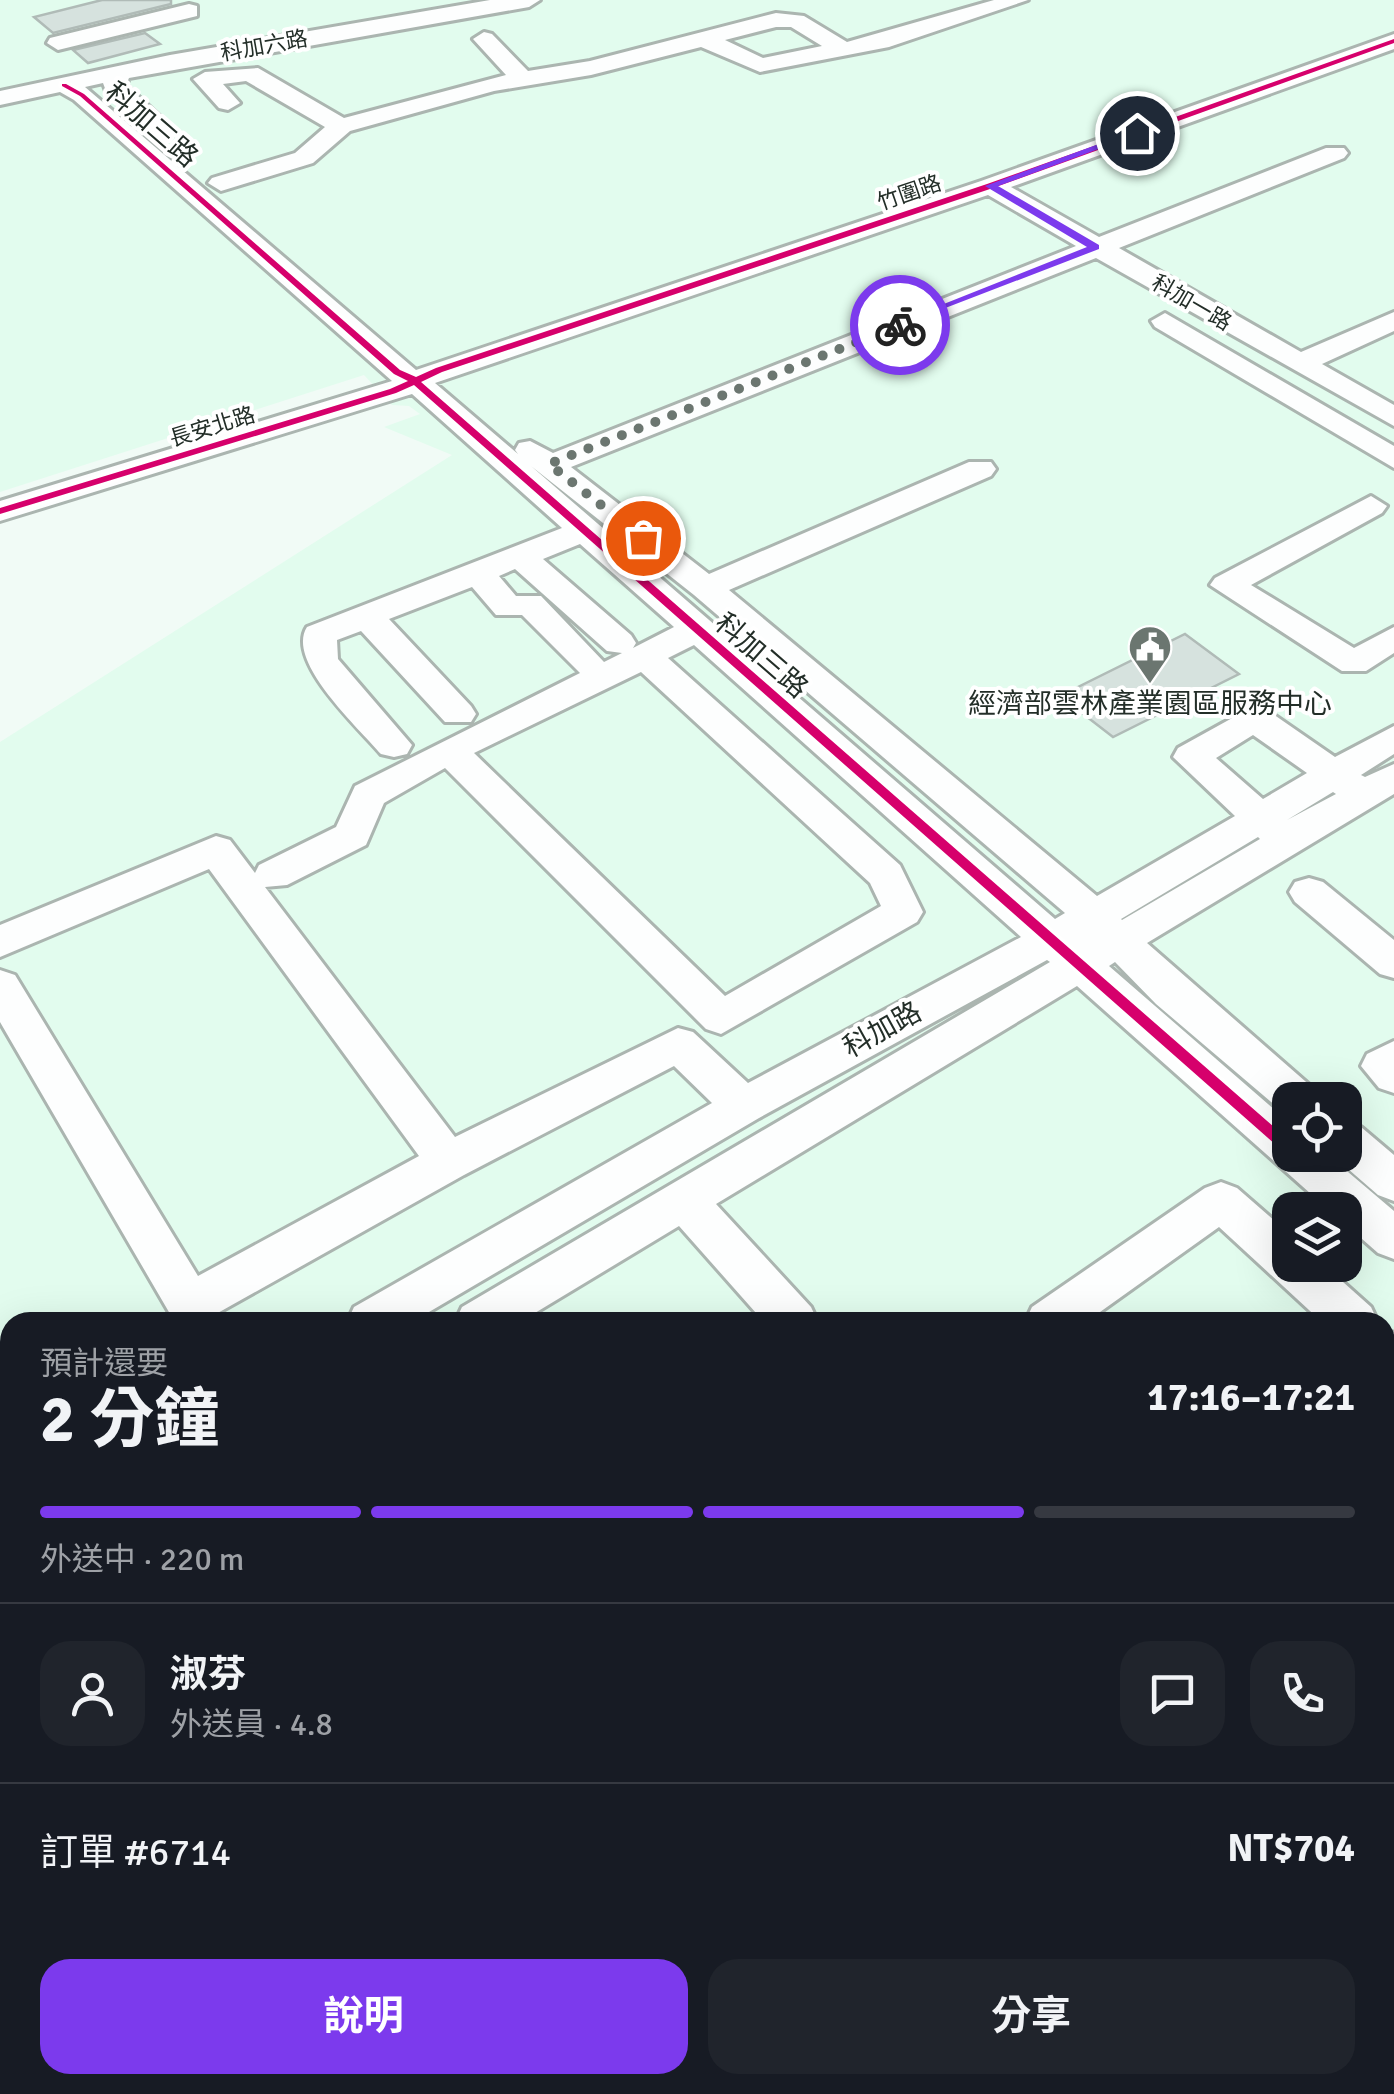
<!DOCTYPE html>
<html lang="zh-TW">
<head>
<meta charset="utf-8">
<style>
	:root { --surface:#171b24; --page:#20242c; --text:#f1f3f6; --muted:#9ea1a6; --line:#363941; --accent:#7c3aed }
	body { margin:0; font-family:Signika,"Noto Sans TC",sans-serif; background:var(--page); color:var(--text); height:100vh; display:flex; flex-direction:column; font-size:38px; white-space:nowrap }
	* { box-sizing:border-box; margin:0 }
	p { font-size:32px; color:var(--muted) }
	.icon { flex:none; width:55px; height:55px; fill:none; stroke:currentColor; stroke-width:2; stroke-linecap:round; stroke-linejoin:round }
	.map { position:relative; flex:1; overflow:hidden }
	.drawer { position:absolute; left:0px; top:1312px; width:1395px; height:782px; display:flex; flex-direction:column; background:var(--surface); border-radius:30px 30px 0 0; box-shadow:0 10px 40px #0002 }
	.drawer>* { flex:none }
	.buttons { position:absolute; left:1272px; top:1082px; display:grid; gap:20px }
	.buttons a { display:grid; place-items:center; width:90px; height:90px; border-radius:20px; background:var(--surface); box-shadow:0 10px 40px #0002; font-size:50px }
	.pin { position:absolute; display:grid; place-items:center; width:85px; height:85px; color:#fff; margin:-42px; border:5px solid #fff; border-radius:50%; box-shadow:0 2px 10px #0007 }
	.courier { position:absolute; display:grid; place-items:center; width:100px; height:100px; margin:-50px; border:8px solid #7c3aed; border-radius:50%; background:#fff; color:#222; box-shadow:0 2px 12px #0007 }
	.overview em { font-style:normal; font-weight:700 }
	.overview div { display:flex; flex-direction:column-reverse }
	.overview { display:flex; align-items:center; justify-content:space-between; height:170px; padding:0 40px }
	h1 { font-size:65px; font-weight:700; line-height:75px }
	.bar { display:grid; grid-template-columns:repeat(4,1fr); gap:15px 10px; align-content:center; height:120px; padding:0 40px }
	.bar i { height:12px; border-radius:8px; background:var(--line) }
	.bar .active { background:var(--accent) }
	.bar p { grid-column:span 4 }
	.line { display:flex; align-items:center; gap:25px; padding:0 40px; border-top:2px solid var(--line) }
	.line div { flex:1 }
	.round { display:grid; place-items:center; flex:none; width:105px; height:105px; border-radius:30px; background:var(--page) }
	.button { display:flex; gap:20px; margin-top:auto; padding:20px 40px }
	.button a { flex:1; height:115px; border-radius:30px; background:var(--accent); color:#fff; font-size:40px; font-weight:700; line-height:115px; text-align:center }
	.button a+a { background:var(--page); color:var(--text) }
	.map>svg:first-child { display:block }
	.built { fill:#e2fcee; fill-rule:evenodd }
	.building { fill:#d6e2de; stroke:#b0bbb7; stroke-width:2.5 }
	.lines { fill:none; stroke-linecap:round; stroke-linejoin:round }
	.minor-casing { stroke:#abb5b0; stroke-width:6 }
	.minor { fill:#fdfefe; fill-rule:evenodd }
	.cycleway-casing { stroke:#fff; stroke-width:7 }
	.cycleway { fill:#d6006c; fill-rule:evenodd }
	.route { fill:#7c3aed }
	.done { stroke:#6b7670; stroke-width:10; stroke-dasharray:0 18 }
	.labels { text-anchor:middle; stroke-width:8; stroke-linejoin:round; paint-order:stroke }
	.far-street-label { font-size:22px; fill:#232e28; stroke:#fff }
	.street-label { font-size:28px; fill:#232e28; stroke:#fff }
	.poi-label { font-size:28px; fill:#232e28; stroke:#fff }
</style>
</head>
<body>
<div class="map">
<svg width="1394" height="2094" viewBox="0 0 1394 2094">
	<rect width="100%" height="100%" fill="#f1fbf6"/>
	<path class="built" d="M0 0H1394V2094H0V742L452 455 384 427 420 414 409 406 392 405 364 375 0 492ZM1290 1100H1345V1155H1290ZM1290 1210H1345V1265H1290ZM10 1322H1385V2085H10Z"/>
	<g class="building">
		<polygon points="102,0 171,0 171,4 53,33 34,17"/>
		<polygon points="145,33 160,44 88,63 73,50"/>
		<polygon points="1185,634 1239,674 1113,737 1060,696"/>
	</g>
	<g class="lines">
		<g class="minor-casing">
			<g id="minor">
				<path d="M490 0H540L529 7 129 78 126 85 168 124 156 131 147 129 106 91 103 83 85 87 416 370 981 181 1394 34V49L1011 187 1099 237 1326 148H1344L1348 153 1344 158 1119 248 1301 352 1394 312V331L1322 364 1394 405V426L1096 258 571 467 709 574 969 462H991L996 469 991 476 729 590 1097 896 1235 816 1173 757 1178 748 1254 706 1267 710 1335 757 1394 726V754L1361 775 1365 777 1394 764V794L1147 943 1313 1088 1320 1100H1290V1115L1283 1112 1156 1004 1115 962 1109 966 1290 1123V1155H1328L1394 1211V1259L1378 1253 1345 1224V1210H1329L1077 986 716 1204 811 1307 818 1322H764L679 1226 520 1322H455L462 1307 1050 962 1047 960 759 1118 412 1322H347L354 1307 712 1103 674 1066 464 1175 207 1319 196 1322 173 1319 0 1022V970L15 975 198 1276 419 1156 209 869 0 957V925L216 836 230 840 255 873 259 865 336 827 355 786 580 673 522 615H496L472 587 389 619 471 706 476 714 471 722H445L361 631 337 640 338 659 412 745 407 754 394 757 381 754C359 728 285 661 307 627L562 528 412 394 0 521V501L392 381 74 100 60 92 0 105V91L170 55ZM988 195 1076 246 553 453 530 441 519 443 515 450 518 454 435 383ZM531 466 694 595 1065 913 1055 919ZM580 544 674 627 633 648 636 643 631 635 543 559ZM515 569 607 651 622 653 604 662 541 596H516L499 576ZM694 645 1021 937 748 1083 693 1032 678 1028 455 1137 265 887 287 885 366 845 384 803 445 768 706 1029 721 1034 917 922 923 912 900 865 668 658ZM641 672 870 883 881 906 725 996 474 753ZM1253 735 1307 773 1263 799 1216 758ZM1333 792 1336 794 1287 820ZM1258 837 1260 839 1122 920 1121 919Z"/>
				<path d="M994 0H1028L889 47 760 72 701 47 591 75 494 91 350 131 313 163 221 191 208 183 212 178 295 153 325 127 246 81 223 84 240 103 228 110 219 108 193 79 205 72 258 68 344 118 506 75 473 39 484 32 492 34 528 71 590 61 776 13 804 16 847 42ZM776 27H791L822 46 763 58 725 40Z"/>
				<polygon points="189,4 197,6 197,16 58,50 47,43 50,38"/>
				<polygon points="1165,313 1394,446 1394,468 1155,327 1151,321"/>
				<polygon points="1371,496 1387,506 1382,513 1251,585 1354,648 1394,627 1394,653 1366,671 1342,671 1210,585 1215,578"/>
				<polygon points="1309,878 1323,882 1394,940 1394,978 1380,974 1295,902 1289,892 1295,882"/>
				<polygon points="1394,1041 1394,1093 1379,1088 1361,1066 1367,1054"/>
				<polygon points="1345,1122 1361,1127 1394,1155 1394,1201 1378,1195 1332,1155 1345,1155"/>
				<polygon points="1221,1182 1237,1188 1290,1234 1290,1265 1324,1265 1371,1307 1378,1322 1322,1322 1219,1227 1086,1322 1025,1322 1032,1307 1205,1188"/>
				<polygon points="1385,1330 1394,1333 1394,1381 1385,1377"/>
				<polygon points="10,1507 10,1558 0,1562 0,1511"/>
				<polygon points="10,1577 10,1631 0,1635 0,1581"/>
				<polygon points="0,1765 10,1770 10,1886 0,1890"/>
				<polygon points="10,1916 10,1978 0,1982 0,1920"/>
				<polygon points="331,2085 395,2085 398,2094 334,2094"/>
				<polygon points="513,2085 577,2085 580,2094 516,2094"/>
			</g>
		</g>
		<use href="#minor" class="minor"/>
		<g class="cycleway-casing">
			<polygon id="cycleway" points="1394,39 1394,43 993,188 442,372 421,382 1290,1141 1290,1154 1285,1153 414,385 396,393 0,514 0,508 390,389 408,381 394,374 80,96 62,86 62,84 66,84 84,94 400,370 416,377 436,368 987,184"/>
		</g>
		<use href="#cycleway" class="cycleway"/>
	</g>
	<polygon class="route" points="1134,131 1142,133 998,186 1099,245 1099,249 896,327 896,323 1087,247 985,186"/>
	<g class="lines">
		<polyline class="done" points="643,538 549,464 900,325"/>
	</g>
	<defs>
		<g id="civic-pin" transform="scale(2.25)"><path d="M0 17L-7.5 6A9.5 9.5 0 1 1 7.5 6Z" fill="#6b7670" stroke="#fff"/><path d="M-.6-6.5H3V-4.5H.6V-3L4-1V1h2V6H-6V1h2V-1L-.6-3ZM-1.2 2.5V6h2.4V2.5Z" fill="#fff"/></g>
	</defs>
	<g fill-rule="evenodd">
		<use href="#civic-pin" x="1150" y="647"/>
	</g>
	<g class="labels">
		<g class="far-street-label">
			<text transform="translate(264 45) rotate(-10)" y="8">科加六路</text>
			<text transform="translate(909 192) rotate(-19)" y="8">竹圍路</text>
			<text transform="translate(1192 302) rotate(30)" y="8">科加一路</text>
			<text transform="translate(212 426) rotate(-17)" y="8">長安北路</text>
		</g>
		<g class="street-label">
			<text transform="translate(152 124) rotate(41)" y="10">科加三路</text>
			<text transform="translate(762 655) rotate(41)" y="10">科加三路</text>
			<text transform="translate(882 1029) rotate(-29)" y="10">科加路</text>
		</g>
		<g class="poi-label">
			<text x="1150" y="713">經濟部雲林產業園區服務中心</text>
		</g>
	</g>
</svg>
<div class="buttons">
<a><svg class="icon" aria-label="locate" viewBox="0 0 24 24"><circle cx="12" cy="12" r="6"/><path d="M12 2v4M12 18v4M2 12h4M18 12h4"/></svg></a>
<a><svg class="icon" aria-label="layers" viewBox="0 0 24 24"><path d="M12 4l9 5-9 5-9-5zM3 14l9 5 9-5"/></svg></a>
</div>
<div class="pin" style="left:643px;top:538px;background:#ea580c"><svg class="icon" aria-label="bag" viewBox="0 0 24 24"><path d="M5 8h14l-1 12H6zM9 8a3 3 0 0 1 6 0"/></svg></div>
<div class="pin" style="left:1137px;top:133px;background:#1f2937"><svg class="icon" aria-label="home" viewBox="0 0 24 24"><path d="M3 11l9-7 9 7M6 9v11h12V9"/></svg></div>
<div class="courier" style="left:900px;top:325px"><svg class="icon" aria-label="bike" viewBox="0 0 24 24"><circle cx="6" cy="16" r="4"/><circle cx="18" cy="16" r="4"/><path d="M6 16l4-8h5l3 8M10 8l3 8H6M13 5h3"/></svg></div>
<section class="drawer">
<div class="overview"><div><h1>2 分鐘</h1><p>預計還要</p></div><em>17:16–17:21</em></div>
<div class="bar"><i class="active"></i><i class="active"></i><i class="active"></i><i></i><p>外送中 · 220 m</p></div>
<div class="line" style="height:180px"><a class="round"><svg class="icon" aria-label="person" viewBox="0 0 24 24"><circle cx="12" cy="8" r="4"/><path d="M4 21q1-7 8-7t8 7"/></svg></a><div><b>淑芬</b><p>外送員 · 4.8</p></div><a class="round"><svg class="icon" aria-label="chat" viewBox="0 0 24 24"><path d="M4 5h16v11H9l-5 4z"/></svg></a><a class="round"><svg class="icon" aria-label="phone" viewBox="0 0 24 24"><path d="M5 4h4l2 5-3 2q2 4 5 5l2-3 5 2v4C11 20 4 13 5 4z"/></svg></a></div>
<div class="line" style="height:130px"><div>訂單 #6714</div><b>NT$704</b></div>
<div class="button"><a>說明</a><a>分享</a></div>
</section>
</div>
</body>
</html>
